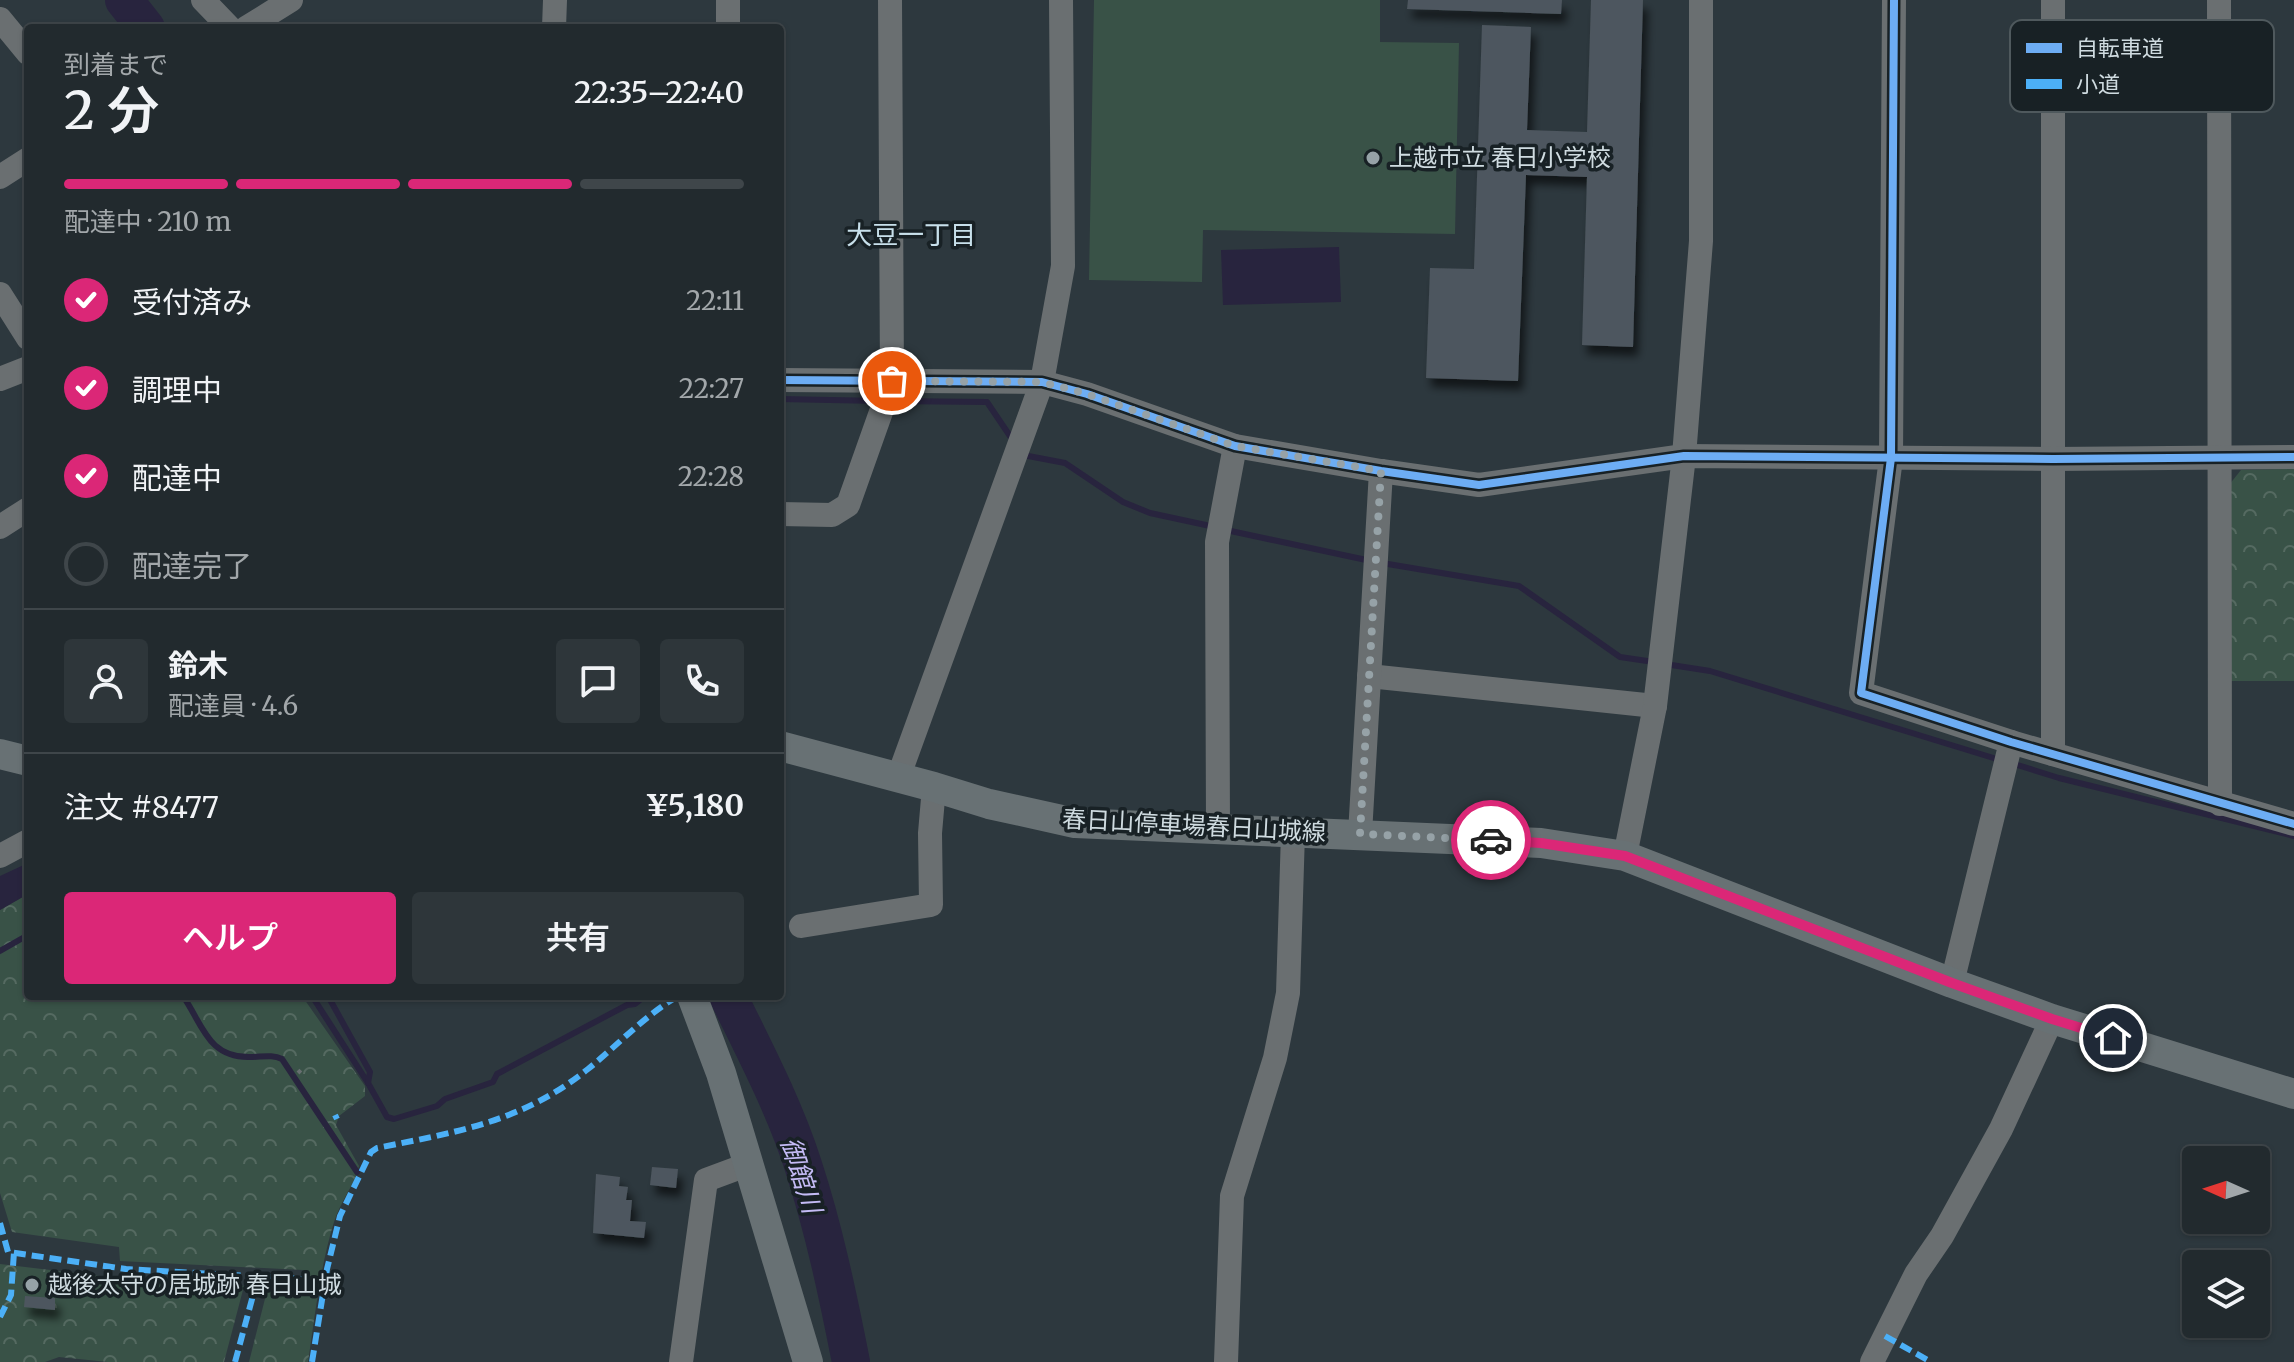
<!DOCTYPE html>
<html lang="ja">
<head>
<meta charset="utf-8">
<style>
	:root { --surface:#222a2e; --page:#2e363a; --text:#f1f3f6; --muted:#a2a7aa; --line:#3f464a; --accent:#db2777 }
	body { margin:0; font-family:Merriweather,"Noto Sans JP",serif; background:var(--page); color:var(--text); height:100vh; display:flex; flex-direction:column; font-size:30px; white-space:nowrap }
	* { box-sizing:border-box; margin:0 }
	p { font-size:26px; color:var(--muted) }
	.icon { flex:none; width:44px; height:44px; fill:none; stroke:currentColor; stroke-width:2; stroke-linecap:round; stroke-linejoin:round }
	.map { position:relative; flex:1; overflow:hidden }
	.sheet { position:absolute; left:24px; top:24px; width:760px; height:976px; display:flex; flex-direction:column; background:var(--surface); border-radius:8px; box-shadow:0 2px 6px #0004,0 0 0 2px var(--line) }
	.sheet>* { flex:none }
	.needle { width:52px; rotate:273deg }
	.fabs { position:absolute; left:2182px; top:1146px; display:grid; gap:16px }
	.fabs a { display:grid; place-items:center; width:88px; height:88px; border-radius:8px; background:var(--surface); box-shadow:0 2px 6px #0004,0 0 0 2px var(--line); font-size:40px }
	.pin { position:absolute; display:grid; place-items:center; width:68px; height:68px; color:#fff; margin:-34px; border:4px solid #fff; border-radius:50%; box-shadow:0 2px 8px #0007 }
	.courier { position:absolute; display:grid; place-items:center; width:80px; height:80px; margin:-40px; border:6px solid #db2777; border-radius:50%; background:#fff; color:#222; box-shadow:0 2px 10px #0007 }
	.overview em { font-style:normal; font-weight:600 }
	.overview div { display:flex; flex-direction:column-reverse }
	.overview { display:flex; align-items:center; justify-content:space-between; height:136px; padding:0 40px }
	h1 { font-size:52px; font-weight:600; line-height:60px }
	.bar { display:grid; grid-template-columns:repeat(4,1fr); gap:12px 8px; align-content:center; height:96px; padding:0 40px }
	.bar i { height:10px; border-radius:6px; background:var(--line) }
	.bar .selected { background:var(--accent) }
	.bar p { grid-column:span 4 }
	.line { display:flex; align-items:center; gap:20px; padding:0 40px; border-top:2px solid var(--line) }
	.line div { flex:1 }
	.round { display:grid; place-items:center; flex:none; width:84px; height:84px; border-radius:8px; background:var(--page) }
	ol { padding:0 40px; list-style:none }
	li { display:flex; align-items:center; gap:24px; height:88px }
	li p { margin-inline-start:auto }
	li .icon { padding:8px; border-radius:50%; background:var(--accent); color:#fff; stroke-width:4 }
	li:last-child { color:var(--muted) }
	li i { width:44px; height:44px; border:4px solid var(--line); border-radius:50% }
	.cta { display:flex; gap:16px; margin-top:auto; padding:16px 40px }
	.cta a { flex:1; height:92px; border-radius:8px; background:var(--accent); color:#fff; font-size:32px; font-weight:600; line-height:92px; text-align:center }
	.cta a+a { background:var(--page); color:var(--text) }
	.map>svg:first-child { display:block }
	.grass { fill:#395247 }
	.park { fill:url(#park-crowns) }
	.water { fill:#28243e }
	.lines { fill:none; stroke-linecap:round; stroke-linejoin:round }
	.stream { stroke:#28243e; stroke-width:6 }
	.river { stroke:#28243e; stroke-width:38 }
	.building { fill:#4d565e; filter:url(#shadow) }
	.path { stroke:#686f71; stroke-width:4; stroke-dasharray:4 4; stroke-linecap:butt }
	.minor { stroke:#6a6f71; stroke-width:24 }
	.major { stroke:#687174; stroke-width:30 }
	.quiet { stroke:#4cb0f7; stroke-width:6; stroke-dasharray:12 6; stroke-linecap:butt }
	.cycleway-casing { stroke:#182125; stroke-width:13 }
	.cycleway { stroke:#6dadf4; stroke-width:8 }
	.done { stroke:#96a2a7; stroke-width:8; stroke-dasharray:0 14.4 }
	.route { stroke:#db2777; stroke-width:10 }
	.poi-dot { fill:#96a2a7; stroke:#182125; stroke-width:3 }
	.labels { text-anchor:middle; stroke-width:7; stroke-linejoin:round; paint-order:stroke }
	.poi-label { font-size:24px; fill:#cfdbe0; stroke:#182125; text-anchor:start }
	.street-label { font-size:24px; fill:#cfdbe0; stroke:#182125 }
	.neighbourhood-label { font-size:26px; fill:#c8e0eb; stroke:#182125 }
	.water-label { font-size:26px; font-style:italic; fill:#c4bbf5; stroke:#182125 }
	.key { fill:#182125; stroke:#4f595d; stroke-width:2 }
	.key-label { font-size:22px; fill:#cfdbe0 }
</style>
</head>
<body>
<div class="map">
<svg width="2294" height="1362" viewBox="0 0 2294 1362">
	<defs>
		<pattern id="park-crowns" width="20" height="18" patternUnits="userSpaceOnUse" patternTransform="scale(2)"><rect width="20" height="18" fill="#395247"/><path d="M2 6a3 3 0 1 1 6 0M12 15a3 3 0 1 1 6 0" fill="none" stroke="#556a61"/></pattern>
		<filter id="shadow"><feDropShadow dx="5" dy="9" stdDeviation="4" flood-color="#0009"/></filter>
	</defs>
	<rect width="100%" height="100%" fill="#2d383e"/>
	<polygon class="grass" points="1094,0 1380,0 1380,42 1459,43 1455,234 1203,230 1202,282 1089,280"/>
	<g class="park">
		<polygon points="2294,469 2294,681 2228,681 2229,485 2241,470"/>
		<path d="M28 894V996H302L365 1086V1096L339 1116 336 1125 359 1166C354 1186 340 1202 334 1222 320 1267 315 1315 308 1362H249L268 1287 302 1289 303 1270 120 1261 119 1247 12 1232 0 1193V910Z"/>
		<polygon points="0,1264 117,1278 244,1286 224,1362 108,1362 59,1357 45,1362 0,1362"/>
	</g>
	<g class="water">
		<polygon points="1339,247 1341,302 1223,305 1221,250"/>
		<polygon points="28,863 28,894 0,910 0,876"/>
	</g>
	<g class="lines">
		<g class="stream">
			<polyline points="780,399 880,401"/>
			<polyline points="891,401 987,402 1014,442"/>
			<polyline points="1023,455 1065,463 1123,502 1150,513 1215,527"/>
			<polyline points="1226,530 1371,561"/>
			<polyline points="1382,563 1519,586 1620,657 1654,662"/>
			<polyline points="1665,664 1710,671 2000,760"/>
			<polyline points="2011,763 2059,778 2294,836"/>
			<polyline points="0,951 28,935"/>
			<polyline points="113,996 131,996"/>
			<path d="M183 996C203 1025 208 1058 250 1057 262 1057 272 1054 282 1059L357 1172"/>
			<polyline points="312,996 368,1083 387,1117 394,1119 437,1106 445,1099 493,1082 497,1074 627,1005 635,1004 645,996"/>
			<polyline points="328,996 370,1072 368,1083"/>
		</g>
		<g class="river">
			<polyline points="124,0 146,28"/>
			<path d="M728 996C755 1051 784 1106 803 1165 824 1229 838 1296 851 1362"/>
		</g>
	</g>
	<g class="building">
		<polygon points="1408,0 1562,0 1561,14 1407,9"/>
		<polygon points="1591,0 1643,0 1633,347 1582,345 1587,177 1526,175 1518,381 1426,378 1430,268 1474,269 1482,25 1531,27 1527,130 1587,132"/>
		<polygon points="652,1167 678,1169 676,1188 650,1185"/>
		<polygon points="596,1174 620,1177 619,1186 628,1187 626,1200 632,1200 630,1221 646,1222 644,1238 593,1233"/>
		<polygon points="25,1296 55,1298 55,1310 24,1307"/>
	</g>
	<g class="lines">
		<polyline class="path" points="298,1073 301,1070"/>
		<g class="minor">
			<polyline points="203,0 230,28"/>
			<polyline points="1894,0 1891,458 1861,693 2011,742 2294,824"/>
			<polyline points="2053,0 2053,754"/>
			<polyline points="2219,0 2220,804"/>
			<polyline points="0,19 28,53"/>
			<polyline points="246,28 291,0"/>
			<polyline points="554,28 555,0"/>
			<polyline points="728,28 728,0"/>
			<polyline points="0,177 28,159"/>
			<polyline points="0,294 28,338"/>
			<polyline points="0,379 28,368"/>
			<polyline points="780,380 1042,382 1087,394 1235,446 1381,471 1479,485 1684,456 2053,459 2294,457"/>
			<polyline points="780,514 832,515 848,505 892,381 890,0"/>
			<polyline points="0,527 28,509"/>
			<polyline points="1369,676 1655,706"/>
			<polyline points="898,778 1042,382 1063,266 1061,0"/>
			<polyline points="1218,828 1217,542 1235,446"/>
			<polyline points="1360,834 1381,471"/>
			<polyline points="0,856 28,841"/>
			<polyline points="1625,856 1655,706 1684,456 1701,241 1701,0"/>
			<polyline points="801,926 931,905 930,833 934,787"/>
			<polyline points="1952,983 2011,742"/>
			<polyline points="681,1362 706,1180 749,1164"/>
			<polyline points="1226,1362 1232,1196 1275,1058 1288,993 1293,833"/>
			<polyline points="1872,1362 1916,1274 1942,1236 2001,1129 2052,1019"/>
		</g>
		<g class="major">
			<polyline points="780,746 934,787 989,804 1075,823 1541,843 1625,856 1952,983 2052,1019 2294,1094"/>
			<polyline points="0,754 28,761"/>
			<polyline points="692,996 721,1073 808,1362"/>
		</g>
		<g class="quiet">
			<polyline points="335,1115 337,1119"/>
			<polyline points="0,1223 8,1252 126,1269 302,1279"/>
			<polyline points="0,1317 11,1295 14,1252"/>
			<polyline points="1885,1336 1931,1362"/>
			<polyline points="235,1362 258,1277"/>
			<path d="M312 1362 327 1269 340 1216 371 1152 377 1148C457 1132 522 1122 588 1069 618 1045 644 1016 678 996"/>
		</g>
		<g class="cycleway-casing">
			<g id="cycleway">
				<polyline points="1894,0 1891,458 1861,693 2011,742 2294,824"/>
				<polyline points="780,380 1042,382 1087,394 1235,446 1381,471 1479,485 1684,456 2053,459 2294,457"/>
			</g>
		</g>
		<use href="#cycleway" class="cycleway"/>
	</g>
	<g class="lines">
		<polyline class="done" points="892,381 1042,382 1087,394 1235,446 1381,471 1360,834 1491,840"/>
		<polyline class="route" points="1491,840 1541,843 1625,856 1952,983 2052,1019 2113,1038"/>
	</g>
	<g class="poi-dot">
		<circle cx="1373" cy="158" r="8"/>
		<circle cx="32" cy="1285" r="8"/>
	</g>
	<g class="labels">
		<g class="poi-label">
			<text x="1389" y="166">上越市立 春日小学校</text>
			<text x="48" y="1293">越後太守の居城跡 春日山城</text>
		</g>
		<g class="street-label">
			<text transform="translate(1194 826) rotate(3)" y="8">春日山停車場春日山城線</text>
		</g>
		<g class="neighbourhood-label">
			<text x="911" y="244">大豆一丁目</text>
		</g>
		<g class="water-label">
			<text transform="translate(801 1175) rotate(72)" y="9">御館川</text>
		</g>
	</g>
	<rect x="2010" y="20" width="264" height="92" rx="12" class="key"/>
	<rect x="2026" y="43" width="36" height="10" fill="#6dadf4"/>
	<rect x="2026" y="79" width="36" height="10" fill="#4cb0f7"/>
	<g class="key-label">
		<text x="2076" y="56">自転車道</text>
		<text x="2076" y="92">小道</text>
	</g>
</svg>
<div class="fabs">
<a><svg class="needle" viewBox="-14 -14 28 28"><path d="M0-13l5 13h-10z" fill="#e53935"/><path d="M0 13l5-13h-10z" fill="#a2a7aa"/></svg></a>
<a><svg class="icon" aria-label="layers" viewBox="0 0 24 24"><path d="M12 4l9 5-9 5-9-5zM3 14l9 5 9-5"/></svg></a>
</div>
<div class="pin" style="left:892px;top:381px;background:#ea580c"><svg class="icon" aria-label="bag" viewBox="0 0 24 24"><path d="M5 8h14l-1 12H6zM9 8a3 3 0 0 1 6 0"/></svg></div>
<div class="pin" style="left:2113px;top:1038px;background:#1f2937"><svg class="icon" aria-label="home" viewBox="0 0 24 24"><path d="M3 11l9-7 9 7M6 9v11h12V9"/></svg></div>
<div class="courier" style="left:1491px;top:840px"><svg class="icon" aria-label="car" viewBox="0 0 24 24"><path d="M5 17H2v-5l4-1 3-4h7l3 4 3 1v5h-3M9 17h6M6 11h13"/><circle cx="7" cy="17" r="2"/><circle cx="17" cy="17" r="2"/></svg></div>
<section class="sheet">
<div class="overview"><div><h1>2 分</h1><p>到着まで</p></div><em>22:35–22:40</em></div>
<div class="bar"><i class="selected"></i><i class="selected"></i><i class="selected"></i><i></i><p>配達中 · 210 m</p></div>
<ol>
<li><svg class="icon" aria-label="check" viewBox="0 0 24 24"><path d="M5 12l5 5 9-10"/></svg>受付済み<p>22:11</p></li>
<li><svg class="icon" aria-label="check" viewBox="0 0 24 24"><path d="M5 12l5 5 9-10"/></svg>調理中<p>22:27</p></li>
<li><svg class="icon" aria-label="check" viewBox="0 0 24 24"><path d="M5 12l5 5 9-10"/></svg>配達中<p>22:28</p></li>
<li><i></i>配達完了</li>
</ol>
<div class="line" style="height:144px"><a class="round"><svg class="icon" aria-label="person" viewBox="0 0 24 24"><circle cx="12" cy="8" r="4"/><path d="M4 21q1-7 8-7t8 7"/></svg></a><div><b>鈴木</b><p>配達員 · 4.6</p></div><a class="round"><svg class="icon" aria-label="chat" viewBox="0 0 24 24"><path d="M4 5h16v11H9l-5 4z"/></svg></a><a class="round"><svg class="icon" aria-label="phone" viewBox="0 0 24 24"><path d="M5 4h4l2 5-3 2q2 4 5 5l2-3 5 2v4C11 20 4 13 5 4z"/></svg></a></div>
<div class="line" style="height:104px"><div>注文 #8477</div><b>¥5,180</b></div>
<div class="cta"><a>ヘルプ</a><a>共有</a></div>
</section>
</div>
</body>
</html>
